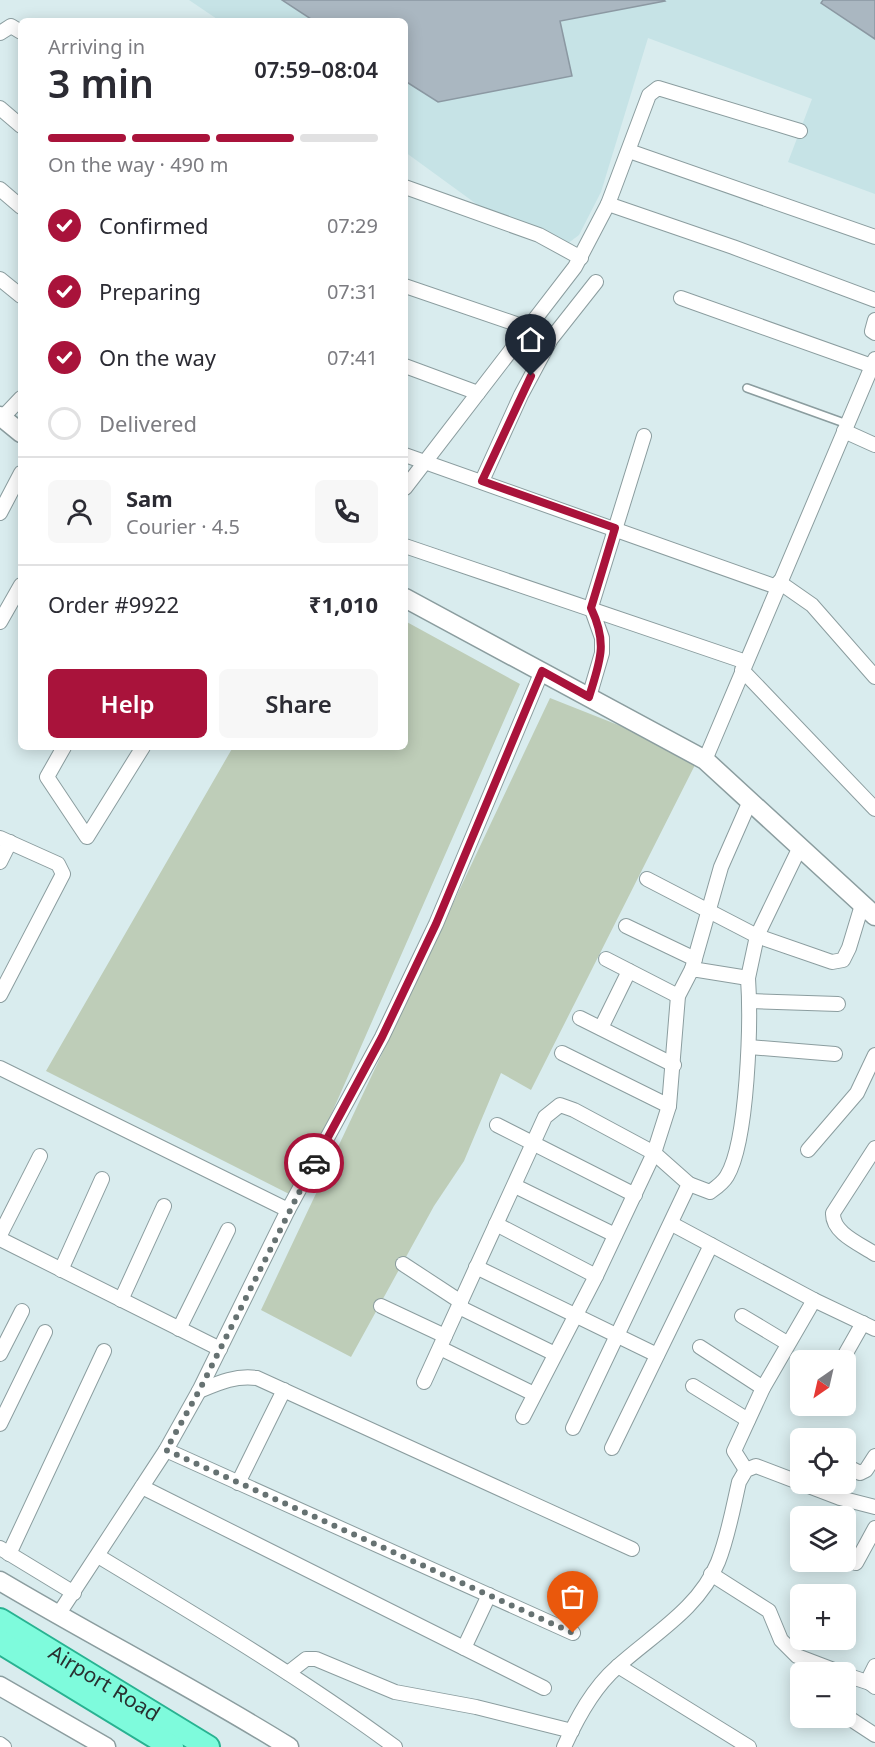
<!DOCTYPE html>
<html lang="en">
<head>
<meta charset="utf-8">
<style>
	:root { --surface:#fff; --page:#f7f7f7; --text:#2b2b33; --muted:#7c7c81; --line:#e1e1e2; --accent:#a9133b }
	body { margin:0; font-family:"Noto Sans",sans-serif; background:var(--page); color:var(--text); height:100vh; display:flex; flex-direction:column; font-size:22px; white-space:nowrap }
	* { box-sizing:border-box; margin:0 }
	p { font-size:20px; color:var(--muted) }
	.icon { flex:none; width:33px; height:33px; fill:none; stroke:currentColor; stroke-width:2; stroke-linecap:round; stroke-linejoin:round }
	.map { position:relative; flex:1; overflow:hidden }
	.details { position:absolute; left:18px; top:18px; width:390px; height:732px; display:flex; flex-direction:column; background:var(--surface); border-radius:9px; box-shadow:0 3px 15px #0003 }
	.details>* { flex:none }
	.needle { width:39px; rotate:214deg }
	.buttons { position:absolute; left:790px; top:1350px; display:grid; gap:12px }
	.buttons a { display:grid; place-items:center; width:66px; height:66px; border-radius:9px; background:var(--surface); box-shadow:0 3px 15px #0003; font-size:30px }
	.pin { position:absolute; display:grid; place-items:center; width:51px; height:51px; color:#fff; margin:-62px -26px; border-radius:50% 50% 50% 0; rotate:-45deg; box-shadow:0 0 6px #0007 }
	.pin .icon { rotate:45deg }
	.courier { position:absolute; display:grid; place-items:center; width:60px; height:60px; margin:-30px; border:4px solid #a9133b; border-radius:50%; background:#fff; color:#222; box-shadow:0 2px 8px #0007 }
	.head em { font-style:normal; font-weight:600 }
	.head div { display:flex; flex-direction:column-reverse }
	.head { display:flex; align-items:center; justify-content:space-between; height:102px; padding:0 30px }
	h1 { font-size:39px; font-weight:600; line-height:45px }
	.bar { display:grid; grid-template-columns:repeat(4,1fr); gap:9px 6px; align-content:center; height:72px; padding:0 30px }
	.bar i { height:8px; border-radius:4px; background:var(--line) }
	.bar .on { background:var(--accent) }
	.bar p { grid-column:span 4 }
	.line { display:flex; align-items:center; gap:15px; padding:0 30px; border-top:2px solid var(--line) }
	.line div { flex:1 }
	.round { display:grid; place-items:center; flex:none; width:63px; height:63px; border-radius:9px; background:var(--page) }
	ol { padding:0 30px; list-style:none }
	li { display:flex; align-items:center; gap:18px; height:66px }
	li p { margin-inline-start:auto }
	li .icon { padding:6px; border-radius:50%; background:var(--accent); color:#fff; stroke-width:4 }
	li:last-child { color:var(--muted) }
	li i { width:33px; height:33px; border:3px solid var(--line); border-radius:50% }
	.button { display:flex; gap:12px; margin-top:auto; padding:12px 30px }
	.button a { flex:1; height:69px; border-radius:9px; background:var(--accent); color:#fff; font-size:24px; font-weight:600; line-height:69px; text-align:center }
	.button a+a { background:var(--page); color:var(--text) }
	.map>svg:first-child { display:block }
	.built { fill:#c6e3e6 }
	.green { fill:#becdb8 }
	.building { fill:#aab7c1; stroke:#8b98a2; stroke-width:1.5 }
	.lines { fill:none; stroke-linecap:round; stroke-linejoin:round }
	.service-casing { stroke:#8b9d9f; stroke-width:10 }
	.minor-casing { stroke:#8b9d9f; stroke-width:16 }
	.tertiary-casing { stroke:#8b9d9f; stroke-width:21 }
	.primary-casing { stroke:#28b291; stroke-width:26 }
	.service { stroke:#fff; stroke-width:7 }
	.minor { stroke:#fff; stroke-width:14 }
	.tertiary { stroke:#fff; stroke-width:18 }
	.primary { stroke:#7efbdc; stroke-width:22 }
	.done { stroke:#667272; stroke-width:6; stroke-dasharray:0 10.8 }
	.route { stroke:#a9133b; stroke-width:8 }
	.labels { text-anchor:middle; stroke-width:5; stroke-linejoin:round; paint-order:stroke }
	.street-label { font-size:21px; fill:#283030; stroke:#fff }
</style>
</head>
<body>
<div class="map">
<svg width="875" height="1747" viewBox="0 0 875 1747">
	<rect width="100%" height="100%" fill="#d9ecee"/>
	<polygon class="built" points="189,0 875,0 875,194 788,162 812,99 648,38 601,192 579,235 567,244 486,211 405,152 405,21 220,21"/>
	<g class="green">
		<polygon points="405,621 520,684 295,1197 46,1071 233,747 405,747"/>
		<polygon points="550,698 699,757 531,1090 501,1073 464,1161 434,1206 351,1357 261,1310"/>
	</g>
	<g class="building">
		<polygon points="282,0 664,0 665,1 560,21 572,76 438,102 405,81 405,21 314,21"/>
		<polygon points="823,0 875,0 875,39 821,3"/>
	</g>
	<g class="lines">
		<g class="service-casing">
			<polyline id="service" points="747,388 847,424"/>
		</g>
		<g class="minor-casing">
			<g id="minor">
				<polyline points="0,33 11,26 21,32"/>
				<polyline points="0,108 21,126"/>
				<polyline points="800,131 658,88 649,95 608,204 733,247 875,300"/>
				<polyline points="629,151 875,237"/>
				<polyline points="405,187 539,235 581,258"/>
				<polyline points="0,189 21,207"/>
				<polyline points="0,279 21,296"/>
				<polyline points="405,286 528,328"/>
				<polyline points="681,298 872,366"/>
				<polyline points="875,320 872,331 875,333"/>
				<polyline points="405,366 478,393"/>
				<polyline points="2,418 21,398"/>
				<polyline points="844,431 875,445"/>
				<polyline points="405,455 777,587"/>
				<polyline points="482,481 521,395 551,339 596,282"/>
				<polyline points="405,488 575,267 608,204"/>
				<polyline points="0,513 21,473"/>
				<polyline points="405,546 746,662"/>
				<polyline points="779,582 812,605 875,677"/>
				<polyline points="0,622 21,585"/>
				<polyline points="742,670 875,809"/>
				<polyline points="589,697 602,653 602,638 591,607 644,436"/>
				<polyline points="64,747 47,777 87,837 143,747"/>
				<polyline points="705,760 875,359"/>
				<polyline points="0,838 58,864 63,874 0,995"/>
				<polyline points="0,862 10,842"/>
				<polyline points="647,879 757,936 832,962 843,960 849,948 862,905"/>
				<polyline points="626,926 695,959"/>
				<polyline points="606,959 678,996"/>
				<polyline points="692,969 721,867 750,801"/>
				<polyline points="750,1001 838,1004"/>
				<polyline points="580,1018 674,1065"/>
				<polyline points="601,1028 629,971"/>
				<polyline points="749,1047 835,1054"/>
				<polyline points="562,1053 669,1106"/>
				<polyline points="0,1068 288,1210"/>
				<polyline points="497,1125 635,1195"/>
				<path d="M875 1148 833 1213C832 1233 860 1244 875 1254"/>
				<polyline points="808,1150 857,1093 875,1055"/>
				<path d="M689 1184 710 1192C717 1187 723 1183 727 1176 748 1141 751 1021 748 978"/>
				<polyline points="515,1186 615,1235"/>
				<polyline points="496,1224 596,1276"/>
				<polyline points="672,1224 814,1300 875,1329"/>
				<polyline points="0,1235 40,1156"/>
				<polyline points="0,1239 220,1349"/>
				<polyline points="403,1264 461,1302"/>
				<polyline points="476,1267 657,1355"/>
				<polyline points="61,1270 102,1179"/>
				<polyline points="121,1300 164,1206"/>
				<polyline points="381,1306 445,1336"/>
				<polyline points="459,1307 555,1354"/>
				<polyline points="742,1316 787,1343"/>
				<polyline points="179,1329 228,1230"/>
				<polyline points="700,1347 763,1388"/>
				<polyline points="440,1348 534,1394"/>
				<polyline points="0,1354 22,1311"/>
				<polyline points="842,1360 863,1323"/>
				<polyline points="424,1382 545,1117 560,1105 574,1110 654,1153 689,1184 573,1428"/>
				<polyline points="693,1386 748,1420"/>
				<path d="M199 1391C218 1383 235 1375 257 1378L632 1549"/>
				<polyline points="816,1407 817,1406"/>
				<polyline points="523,1417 596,1276 654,1153 669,1106 678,996 692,969 748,978 757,936 800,847"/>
				<polyline points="0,1424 45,1332"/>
				<polyline points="806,1438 807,1438"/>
				<polyline points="612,1448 711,1245"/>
				<polyline points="166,1450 573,1633"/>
				<polyline points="846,1466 860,1473 866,1470 875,1456"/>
				<polyline points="746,1470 734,1451 763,1388 814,1300"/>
				<polyline points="238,1483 284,1390"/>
				<polyline points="142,1487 544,1688"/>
				<polyline points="0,1548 74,1593"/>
				<polyline points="9,1554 104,1351"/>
				<path d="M98 1556C199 1617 300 1677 395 1747"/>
				<polyline points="856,1563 875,1528"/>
				<polyline points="711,1574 769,1611 781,1640 797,1656 839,1672"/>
				<polyline points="58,1615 166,1450 199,1391 288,1210 382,1037 436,924 542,671"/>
				<polyline points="464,1648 489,1595"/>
				<polyline points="618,1666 749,1747"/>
				<polyline points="875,1666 870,1676 870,1683 875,1687"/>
				<polyline points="288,1673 306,1659 316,1659 395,1692 476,1707 572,1731"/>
				<polyline points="846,1675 870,1683"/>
				<polyline points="846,1716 875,1735"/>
				<polyline points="0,1744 4,1747"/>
				<path d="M564 1747C577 1718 593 1688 617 1667 652 1635 699 1609 718 1562 728 1537 733 1508 739 1482L746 1470 756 1466 840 1498 875 1507"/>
			</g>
		</g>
		<g class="tertiary-casing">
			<g id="tertiary">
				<polyline points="0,416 21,433"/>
				<polyline points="405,598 705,760 875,916"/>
				<path d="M0 1581C96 1638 194 1688 289 1747"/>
				<polyline points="0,1686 106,1747"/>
			</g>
		</g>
		<g class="primary-casing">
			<g id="primary">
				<path id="s1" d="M0 1620 208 1747"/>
				<polyline points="0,1642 172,1747"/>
			</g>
		</g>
		<use href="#service" class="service"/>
		<use href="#minor" class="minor"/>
		<use href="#tertiary" class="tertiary"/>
		<use href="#primary" class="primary"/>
	</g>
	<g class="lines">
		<polyline class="done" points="314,1163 199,1391 166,1450 573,1633"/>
		<path class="route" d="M314 1163 382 1037 436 924 542 671 589 697C600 661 608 644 591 608L615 528 482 481 531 376"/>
	</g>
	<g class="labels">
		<g class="street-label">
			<text dy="7" stroke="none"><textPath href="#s1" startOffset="122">Airport Road</textPath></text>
		</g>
	</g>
</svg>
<div class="buttons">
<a><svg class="needle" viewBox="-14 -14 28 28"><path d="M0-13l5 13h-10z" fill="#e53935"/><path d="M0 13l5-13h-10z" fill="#7c7c81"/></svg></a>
<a><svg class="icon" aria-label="locate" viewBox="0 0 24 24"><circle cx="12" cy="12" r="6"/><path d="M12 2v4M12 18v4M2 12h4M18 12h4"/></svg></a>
<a><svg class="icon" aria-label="layers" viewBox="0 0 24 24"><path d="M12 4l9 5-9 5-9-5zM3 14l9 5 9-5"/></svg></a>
<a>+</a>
<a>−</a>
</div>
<div class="pin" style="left:573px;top:1633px;background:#ea580c"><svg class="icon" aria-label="bag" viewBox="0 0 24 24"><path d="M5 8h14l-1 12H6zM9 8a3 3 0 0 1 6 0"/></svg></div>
<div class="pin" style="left:531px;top:376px;background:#1f2937"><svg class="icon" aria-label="home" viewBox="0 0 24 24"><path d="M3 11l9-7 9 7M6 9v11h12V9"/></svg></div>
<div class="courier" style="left:314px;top:1163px"><svg class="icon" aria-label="car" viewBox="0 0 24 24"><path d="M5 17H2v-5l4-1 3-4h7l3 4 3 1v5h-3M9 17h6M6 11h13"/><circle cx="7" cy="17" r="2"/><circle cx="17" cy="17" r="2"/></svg></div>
<section class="details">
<div class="head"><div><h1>3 min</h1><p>Arriving in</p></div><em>07:59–08:04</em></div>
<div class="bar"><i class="on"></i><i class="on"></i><i class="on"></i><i></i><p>On the way · 490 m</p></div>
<ol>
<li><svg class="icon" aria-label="check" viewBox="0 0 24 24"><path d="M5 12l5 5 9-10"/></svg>Confirmed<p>07:29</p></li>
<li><svg class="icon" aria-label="check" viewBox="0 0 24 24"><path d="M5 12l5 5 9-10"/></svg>Preparing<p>07:31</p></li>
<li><svg class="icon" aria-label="check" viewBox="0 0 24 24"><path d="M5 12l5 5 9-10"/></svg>On the way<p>07:41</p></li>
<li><i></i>Delivered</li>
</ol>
<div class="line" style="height:108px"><a class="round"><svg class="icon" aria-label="person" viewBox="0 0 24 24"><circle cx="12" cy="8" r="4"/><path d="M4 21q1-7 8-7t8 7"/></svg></a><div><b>Sam</b><p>Courier · 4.5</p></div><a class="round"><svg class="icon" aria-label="phone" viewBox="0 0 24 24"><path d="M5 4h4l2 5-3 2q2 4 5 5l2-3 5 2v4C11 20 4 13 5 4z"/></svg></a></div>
<div class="line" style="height:78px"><div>Order #9922</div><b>₹1,010</b></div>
<div class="button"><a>Help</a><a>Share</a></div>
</section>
</div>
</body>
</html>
